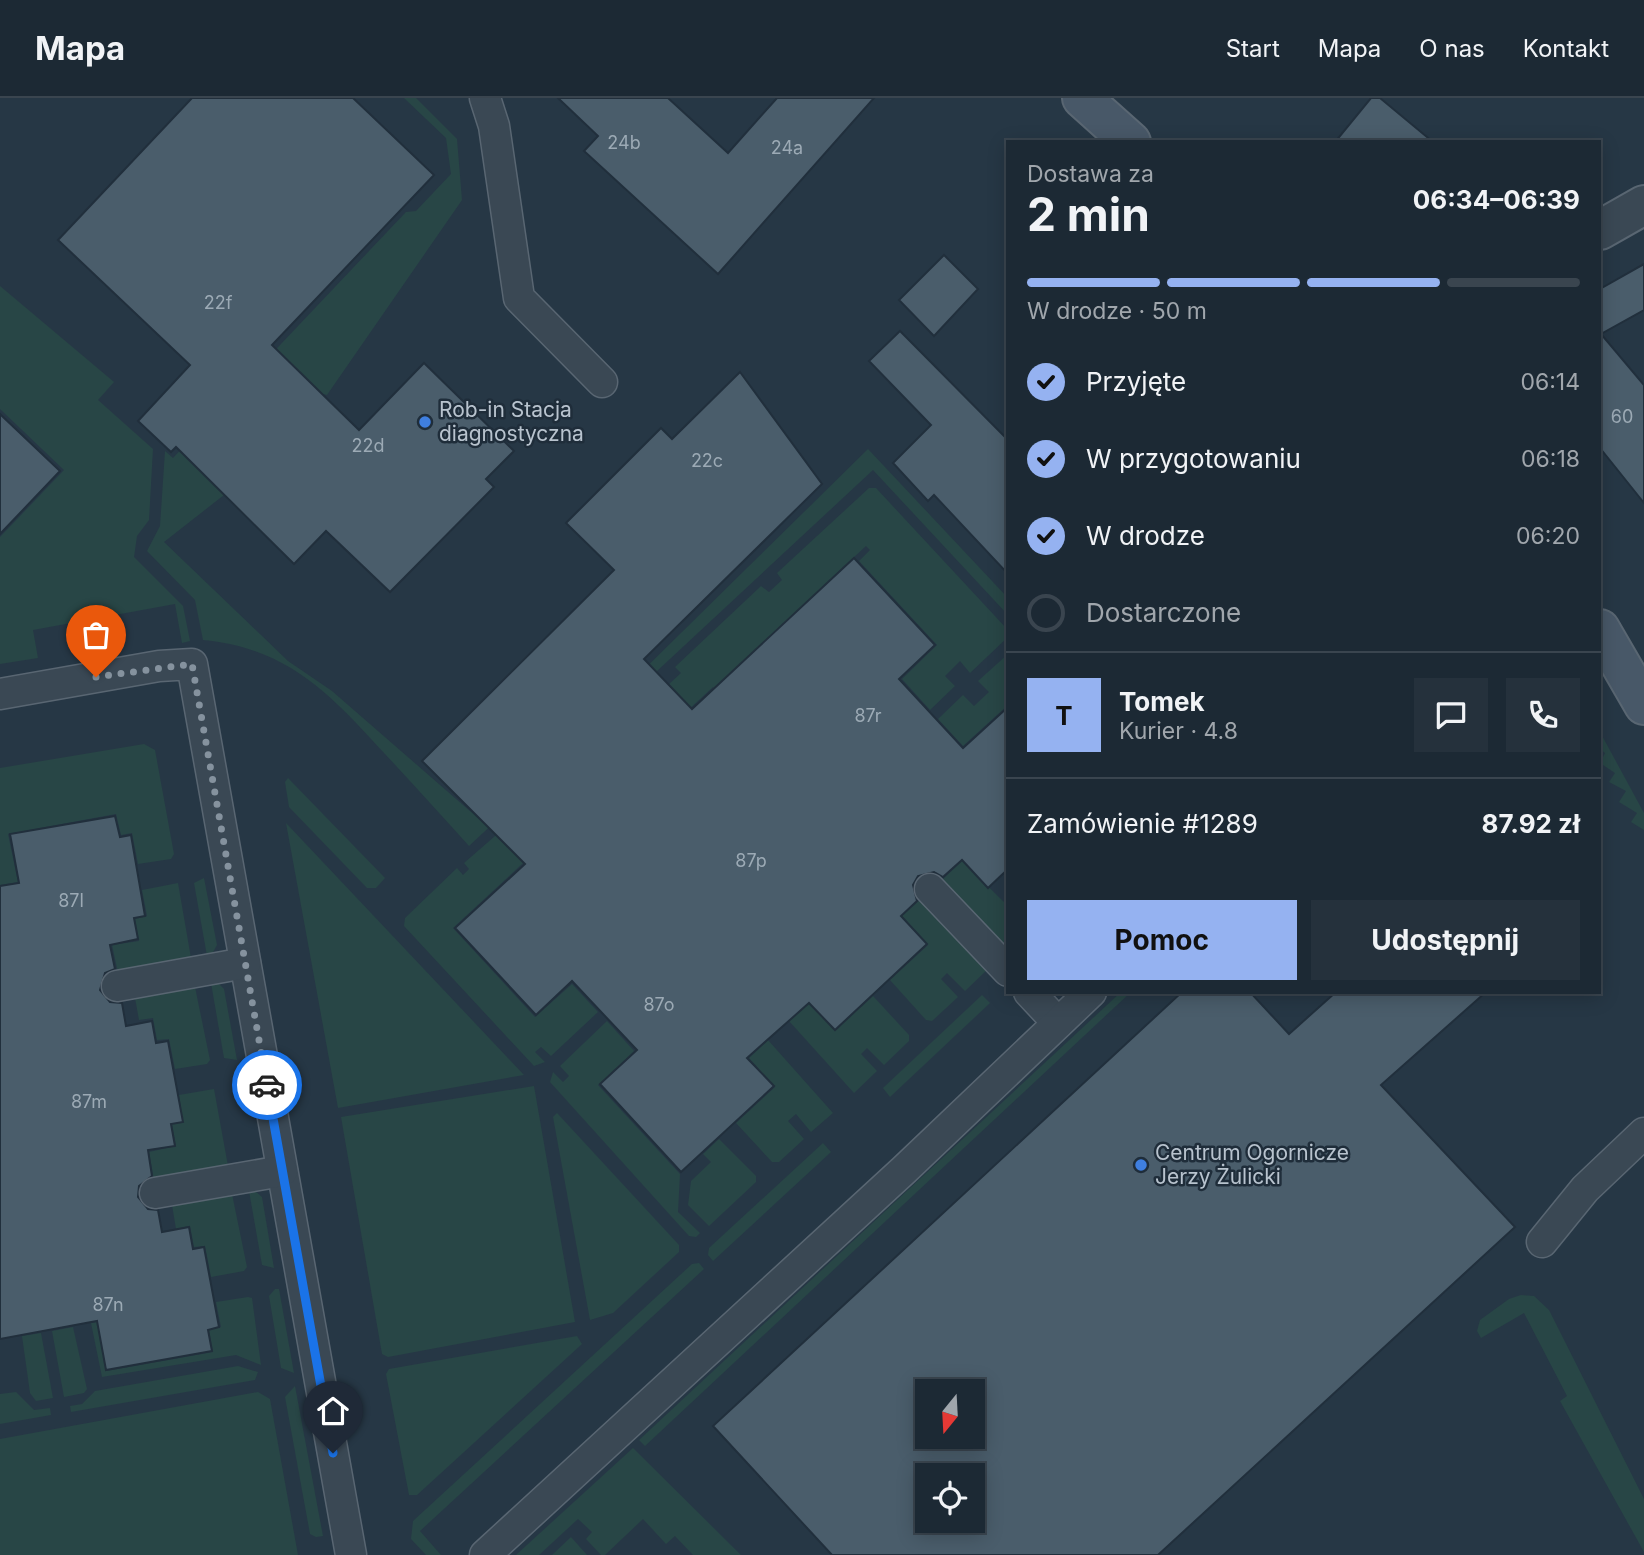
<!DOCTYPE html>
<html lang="pl">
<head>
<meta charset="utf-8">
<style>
	:root { --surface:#1c2934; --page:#25313c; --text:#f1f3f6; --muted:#a0a6ac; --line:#3a454f; --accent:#95b2f1 }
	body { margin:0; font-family:Inter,sans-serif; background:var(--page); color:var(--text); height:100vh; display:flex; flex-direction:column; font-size:26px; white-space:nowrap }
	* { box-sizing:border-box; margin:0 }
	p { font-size:23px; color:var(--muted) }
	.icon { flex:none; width:38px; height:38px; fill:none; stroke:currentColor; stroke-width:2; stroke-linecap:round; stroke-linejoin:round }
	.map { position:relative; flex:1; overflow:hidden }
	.drawer { position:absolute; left:1006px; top:42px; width:595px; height:854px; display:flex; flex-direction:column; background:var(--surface); border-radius:0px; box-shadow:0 4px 18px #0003,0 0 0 2px var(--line) }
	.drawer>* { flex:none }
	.needle { width:46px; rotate:198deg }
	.buttons { position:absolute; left:915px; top:1281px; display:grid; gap:14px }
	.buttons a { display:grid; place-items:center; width:70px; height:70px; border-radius:0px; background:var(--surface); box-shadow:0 4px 18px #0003,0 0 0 2px var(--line); font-size:35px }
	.pin { position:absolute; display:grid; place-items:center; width:60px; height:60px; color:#fff; margin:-72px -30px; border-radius:50% 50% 50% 0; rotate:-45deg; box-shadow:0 0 7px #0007 }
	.pin .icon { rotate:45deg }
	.courier { position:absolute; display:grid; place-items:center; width:70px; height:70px; margin:-35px; border:5px solid #1a73e8; border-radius:50%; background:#fff; color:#222; box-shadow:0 2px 9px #0007 }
	.headline em { font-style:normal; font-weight:700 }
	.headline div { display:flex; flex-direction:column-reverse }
	.headline { display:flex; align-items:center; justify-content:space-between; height:119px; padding:0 21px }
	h1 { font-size:46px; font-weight:700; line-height:52px }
	.bar { display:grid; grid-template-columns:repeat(4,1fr); gap:10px 7px; align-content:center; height:84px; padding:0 21px }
	.bar i { height:9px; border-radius:5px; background:var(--line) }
	.bar .current { background:var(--accent) }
	.bar p { grid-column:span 4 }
	.line { display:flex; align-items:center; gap:18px; padding:0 21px; border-top:2px solid var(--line) }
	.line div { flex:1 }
	.round { display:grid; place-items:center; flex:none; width:74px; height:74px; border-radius:0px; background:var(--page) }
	ol { padding:0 21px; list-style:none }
	li { display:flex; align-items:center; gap:21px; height:77px }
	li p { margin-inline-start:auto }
	li .icon { padding:7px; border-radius:50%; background:var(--accent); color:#111; stroke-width:4 }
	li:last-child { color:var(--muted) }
	li i { width:38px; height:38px; border:4px solid var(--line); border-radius:50% }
	.action { display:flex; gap:14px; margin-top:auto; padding:14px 21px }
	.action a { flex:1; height:80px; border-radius:0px; background:var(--accent); color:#111; font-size:28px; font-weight:700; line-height:80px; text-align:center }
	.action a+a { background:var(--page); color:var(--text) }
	header { display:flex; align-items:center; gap:42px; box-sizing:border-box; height:98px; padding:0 35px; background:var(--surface); border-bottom:2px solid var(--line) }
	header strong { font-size:33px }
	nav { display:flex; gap:38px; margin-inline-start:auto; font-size:24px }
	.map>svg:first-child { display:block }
	.green { fill:#284646 }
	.building { fill:#4a5d6b; stroke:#212f3c; stroke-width:2; fill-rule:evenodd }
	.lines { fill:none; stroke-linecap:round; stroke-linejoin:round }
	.lane-casing { stroke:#596672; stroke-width:33 }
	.street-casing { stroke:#596672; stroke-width:42 }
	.secondary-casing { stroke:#596672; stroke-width:42 }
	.lane { stroke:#3a4854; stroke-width:30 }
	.street { stroke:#3a4854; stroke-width:38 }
	.secondary { stroke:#485868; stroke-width:38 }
	.done { stroke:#85929e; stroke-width:7; stroke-dasharray:0 12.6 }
	.route { stroke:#1a73e8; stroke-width:9 }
	.shop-dot { fill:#3f7fe0; stroke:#1f2d3a; stroke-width:2.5 }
	.labels { text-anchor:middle; stroke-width:5; stroke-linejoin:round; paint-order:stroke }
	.number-label { font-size:18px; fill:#9caab5 }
	.poi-label { font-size:21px; fill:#b8c3ce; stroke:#1f2d3a; text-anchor:start }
</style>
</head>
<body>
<header>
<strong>Mapa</strong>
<nav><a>Start</a><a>Mapa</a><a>O nas</a><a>Kontakt</a></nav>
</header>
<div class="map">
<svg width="1644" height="1457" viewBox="0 0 1644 1457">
	<rect width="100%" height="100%" fill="#263745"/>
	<g class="green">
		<path d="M404 0H416L457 41 462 102 327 297 323 296 224 397 164 444 288 563 332 593 486 727 868 351 1008 500V517L873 372 469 748C441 717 413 686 385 656 330 596 288 550 203 542L195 502 147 453 160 428 165 353 173 360 406 114 416 113 451 76 446 40Z"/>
		<polygon points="0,188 114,284 98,302 153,351 149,422 137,438 134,459 183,508 190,543 182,545 175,506 33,532 38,560 0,566 0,439 64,372 0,311"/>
		<polygon points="869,390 876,390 1007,531 1008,539 970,575 960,563 945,578 955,588 930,612 902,581 937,547 859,463 870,452 866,448 761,546 800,588 717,594 713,589 453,830 535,919 572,886 598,914 551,958 541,949 535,954 545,964 534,968 404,828 405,820 457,770 463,777 469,771 464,765 667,588 681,575 675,569 761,488 769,494 782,482 777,475"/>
		<polygon points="1008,556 1008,607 963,648 938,621 963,597 974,608 989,594 978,583"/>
		<polygon points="1600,634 1644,715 1644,732 1631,724 1637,715 1619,704 1626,693 1609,684 1615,675 1600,665 1605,655 1600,651"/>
		<polygon points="144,646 155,652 174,756 171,761 138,766 132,735 121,737 116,716 8,736 18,784 0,787 0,670"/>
		<polygon points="288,680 385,780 376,790 367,790 289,709 285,684"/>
		<polygon points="286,725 524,977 338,1010"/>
		<polygon points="962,763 1008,808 1008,851 942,782"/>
		<polygon points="204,780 217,847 212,856 207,858 194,785"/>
		<polygon points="178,785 191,860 118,875 112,847 139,843 135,821 147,818 142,792"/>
		<polygon points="921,801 988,871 965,893 947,875 941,881 958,899 932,923 926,922 890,882 928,847 902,818"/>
		<polygon points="211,885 219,886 224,891 237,962 224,960"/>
		<polygon points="195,889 210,962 207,966 175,971 169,941 157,942 153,920 139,922 135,900"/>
		<polygon points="1121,894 1131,894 645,1348 639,1342"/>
		<polygon points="982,897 990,905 890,999 883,990"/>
		<polygon points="873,898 909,937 909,943 884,967 867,950 861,956 877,973 854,995 789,923 808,904 835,933"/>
		<polygon points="607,923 634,953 598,987 680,1076 678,1114 700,1135 696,1139 689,1138 550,984 553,974 563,984 569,978 560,968"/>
		<polygon points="768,942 833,1015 811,1034 796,1016 788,1023 804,1041 779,1064 772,1064 736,1025 775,989 749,960"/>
		<polygon points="534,988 575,1224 388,1259 382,1256 341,1019"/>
		<polygon points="214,991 228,1068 154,1082 149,1054 176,1048 172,1026 183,1024 179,997"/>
		<polygon points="557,1015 679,1147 679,1154 613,1215 590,1222 553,1019"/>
		<polygon points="719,1041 756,1078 756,1084 709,1128 688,1107 691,1083 711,1064 703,1056"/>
		<polygon points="823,1045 831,1054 713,1163 708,1157 709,1150"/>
		<polygon points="249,1093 255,1093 262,1099 274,1170 262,1167"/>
		<polygon points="232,1096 247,1169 244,1173 211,1179 205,1148 194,1149 190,1128 176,1131 172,1107"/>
		<polygon points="699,1165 704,1171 420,1433 441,1457 426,1457 411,1441 413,1423 692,1166"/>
		<polygon points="275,1191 279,1191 294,1275 281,1270 269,1198"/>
		<polygon points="1521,1197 1534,1198 1549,1212 1644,1401 1644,1454 1560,1303 1567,1298 1524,1215 1481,1240 1477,1233 1480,1222 1509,1201"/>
		<polygon points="248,1199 252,1200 261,1267 236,1257 102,1279 91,1225 97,1224 106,1273 213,1254 209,1232 221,1229 216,1204"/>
		<polygon points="73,1229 87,1291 84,1295 64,1299 52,1233"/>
		<polygon points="41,1235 53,1300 36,1303 30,1295 22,1238"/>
		<polygon points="577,1238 582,1246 417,1397 409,1397 386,1276 389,1271"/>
		<polygon points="238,1268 258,1274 255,1282 71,1314 70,1308 82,1306 95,1293"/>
		<polygon points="295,1288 323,1438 316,1439 310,1436 285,1299"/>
		<polygon points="16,1294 34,1312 50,1310 51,1317 0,1326 0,1296"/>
		<polygon points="258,1294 270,1301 298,1457 0,1457 0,1341"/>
		<polygon points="633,1350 741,1457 693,1457 675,1438 666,1446 643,1421 605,1457 601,1457 586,1441 592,1434 578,1421 539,1457 516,1457"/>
		<polygon points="571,1439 587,1457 552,1457"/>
	</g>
	<g class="building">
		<polygon points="192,0 353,0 434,77 272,247 359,332 424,265 514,353 486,381 494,389 390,494 326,433 294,466 176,349 171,354 138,323 190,267 58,142"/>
		<polygon points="558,0 668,0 728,55 777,0 874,0 718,176 584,53 598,38"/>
		<polygon points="1371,0 1380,0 1433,44 1335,44"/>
		<polygon points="944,157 978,191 934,238 899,202"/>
		<polygon points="1644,166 1644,212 1601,236 1644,287 1644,405 1600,350 1600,191"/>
		<polygon points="900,233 1008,342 1008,476 934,397 928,403 893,365 931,327 869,263"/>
		<polygon points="740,274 822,386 644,561 692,611 854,460 935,547 899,581 963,650 1008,609 1008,771 988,790 962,762 943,779 934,774 918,778 913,787 917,803 901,818 927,846 835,932 809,905 747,960 774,988 681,1074 600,986 637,952 572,883 536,917 455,830 525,766 422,663 614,472 566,425 661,330 672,341"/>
		<polygon points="0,316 60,373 0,436"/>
		<polygon points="115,718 120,739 131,737 145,818 134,820 138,841 110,847 115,871 105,875 100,892 110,904 122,905 126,928 152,923 156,945 168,943 183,1024 171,1026 175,1048 148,1052 152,1078 139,1088 138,1099 148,1111 158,1112 162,1134 189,1129 193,1151 204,1149 219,1229 208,1232 212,1253 106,1272 97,1223 0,1241 0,788 19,785 10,736"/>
		<path d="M1182 894H1250L1289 936 1336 894H1486L1381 987 1515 1129 1158 1457H832L713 1328ZM928 1293H973V1339H928ZM928 1377H973V1423H928Z"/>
	</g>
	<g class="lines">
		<g class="lane-casing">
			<g id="lane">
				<polyline points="485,0 494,28 519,200 602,284"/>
				<polyline points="0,596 159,568 192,566 351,1457"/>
				<polyline points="930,791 1008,873"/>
				<polyline points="117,888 245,865"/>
				<polyline points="1029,894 1058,925"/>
				<polyline points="155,1095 282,1073"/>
				<polyline points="1542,1144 1585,1091 1644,1035"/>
				<polyline points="485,1457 904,1072 1091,894"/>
			</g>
		</g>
		<g class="street-casing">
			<polyline id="street" points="1600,132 1644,107"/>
		</g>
		<g class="secondary-casing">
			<g id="secondary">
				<polyline points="1082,0 1131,44"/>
				<polyline points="1600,531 1644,607"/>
			</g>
		</g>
		<use href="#lane" class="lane"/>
		<use href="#street" class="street"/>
		<use href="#secondary" class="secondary"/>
	</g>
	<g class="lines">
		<polyline class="done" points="96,579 192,566 267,987"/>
		<polyline class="route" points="267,987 333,1355"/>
	</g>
	<g class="shop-dot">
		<circle cx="425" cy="324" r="7"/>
		<circle cx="1141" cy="1067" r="7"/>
	</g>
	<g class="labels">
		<g class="number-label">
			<text x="624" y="51">24b</text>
			<text x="787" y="56">24a</text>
			<text x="218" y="211">22f</text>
			<text x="1622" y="325">60</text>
			<text x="368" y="354">22d</text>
			<text x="707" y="369">22c</text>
			<text x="868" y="624">87r</text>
			<text x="751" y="769">87p</text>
			<text x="71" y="809">87l</text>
			<text x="659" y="913">87o</text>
			<text x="89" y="1010">87m</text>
			<text x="108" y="1213">87n</text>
		</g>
		<g class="poi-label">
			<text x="439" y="319">Rob-in Stacja<tspan x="439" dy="24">diagnostyczna</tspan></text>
			<text x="1155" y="1062">Centrum Ogornicze<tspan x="1155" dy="24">Jerzy Żulicki</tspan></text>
		</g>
	</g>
</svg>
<div class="buttons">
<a><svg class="needle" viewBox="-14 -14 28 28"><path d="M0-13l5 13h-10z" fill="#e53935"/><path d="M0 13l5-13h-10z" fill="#a0a6ac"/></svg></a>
<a><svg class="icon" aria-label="locate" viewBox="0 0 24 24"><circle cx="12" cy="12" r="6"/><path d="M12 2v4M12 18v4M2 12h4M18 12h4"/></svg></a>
</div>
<div class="pin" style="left:96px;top:579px;background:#ea580c"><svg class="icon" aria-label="bag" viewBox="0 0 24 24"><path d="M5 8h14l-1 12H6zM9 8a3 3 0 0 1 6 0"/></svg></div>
<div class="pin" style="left:333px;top:1355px;background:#1f2937"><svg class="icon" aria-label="home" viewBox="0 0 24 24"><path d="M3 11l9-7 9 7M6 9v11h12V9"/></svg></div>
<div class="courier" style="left:267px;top:987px"><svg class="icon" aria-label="car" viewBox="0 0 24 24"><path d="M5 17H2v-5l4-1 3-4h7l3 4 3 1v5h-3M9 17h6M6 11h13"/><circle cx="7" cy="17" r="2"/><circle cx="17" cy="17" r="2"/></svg></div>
<section class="drawer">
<div class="headline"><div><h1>2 min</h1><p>Dostawa za</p></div><em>06:34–06:39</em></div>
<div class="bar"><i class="current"></i><i class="current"></i><i class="current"></i><i></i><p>W drodze · 50 m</p></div>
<ol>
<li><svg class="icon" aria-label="check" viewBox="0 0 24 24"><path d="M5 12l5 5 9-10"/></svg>Przyjęte<p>06:14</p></li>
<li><svg class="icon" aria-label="check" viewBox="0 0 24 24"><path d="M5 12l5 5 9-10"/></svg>W przygotowaniu<p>06:18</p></li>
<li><svg class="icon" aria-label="check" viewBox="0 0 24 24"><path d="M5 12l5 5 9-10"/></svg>W drodze<p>06:20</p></li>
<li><i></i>Dostarczone</li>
</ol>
<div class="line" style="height:126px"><b class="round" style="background:var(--accent);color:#111">T</b><div><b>Tomek</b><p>Kurier · 4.8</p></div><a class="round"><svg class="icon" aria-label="chat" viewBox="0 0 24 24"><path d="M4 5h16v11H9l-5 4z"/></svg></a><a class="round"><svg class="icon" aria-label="phone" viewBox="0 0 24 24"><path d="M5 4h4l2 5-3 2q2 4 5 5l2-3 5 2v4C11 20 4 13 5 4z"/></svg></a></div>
<div class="line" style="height:91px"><div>Zamówienie #1289</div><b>87.92 zł</b></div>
<div class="action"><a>Pomoc</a><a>Udostępnij</a></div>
</section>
</div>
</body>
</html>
